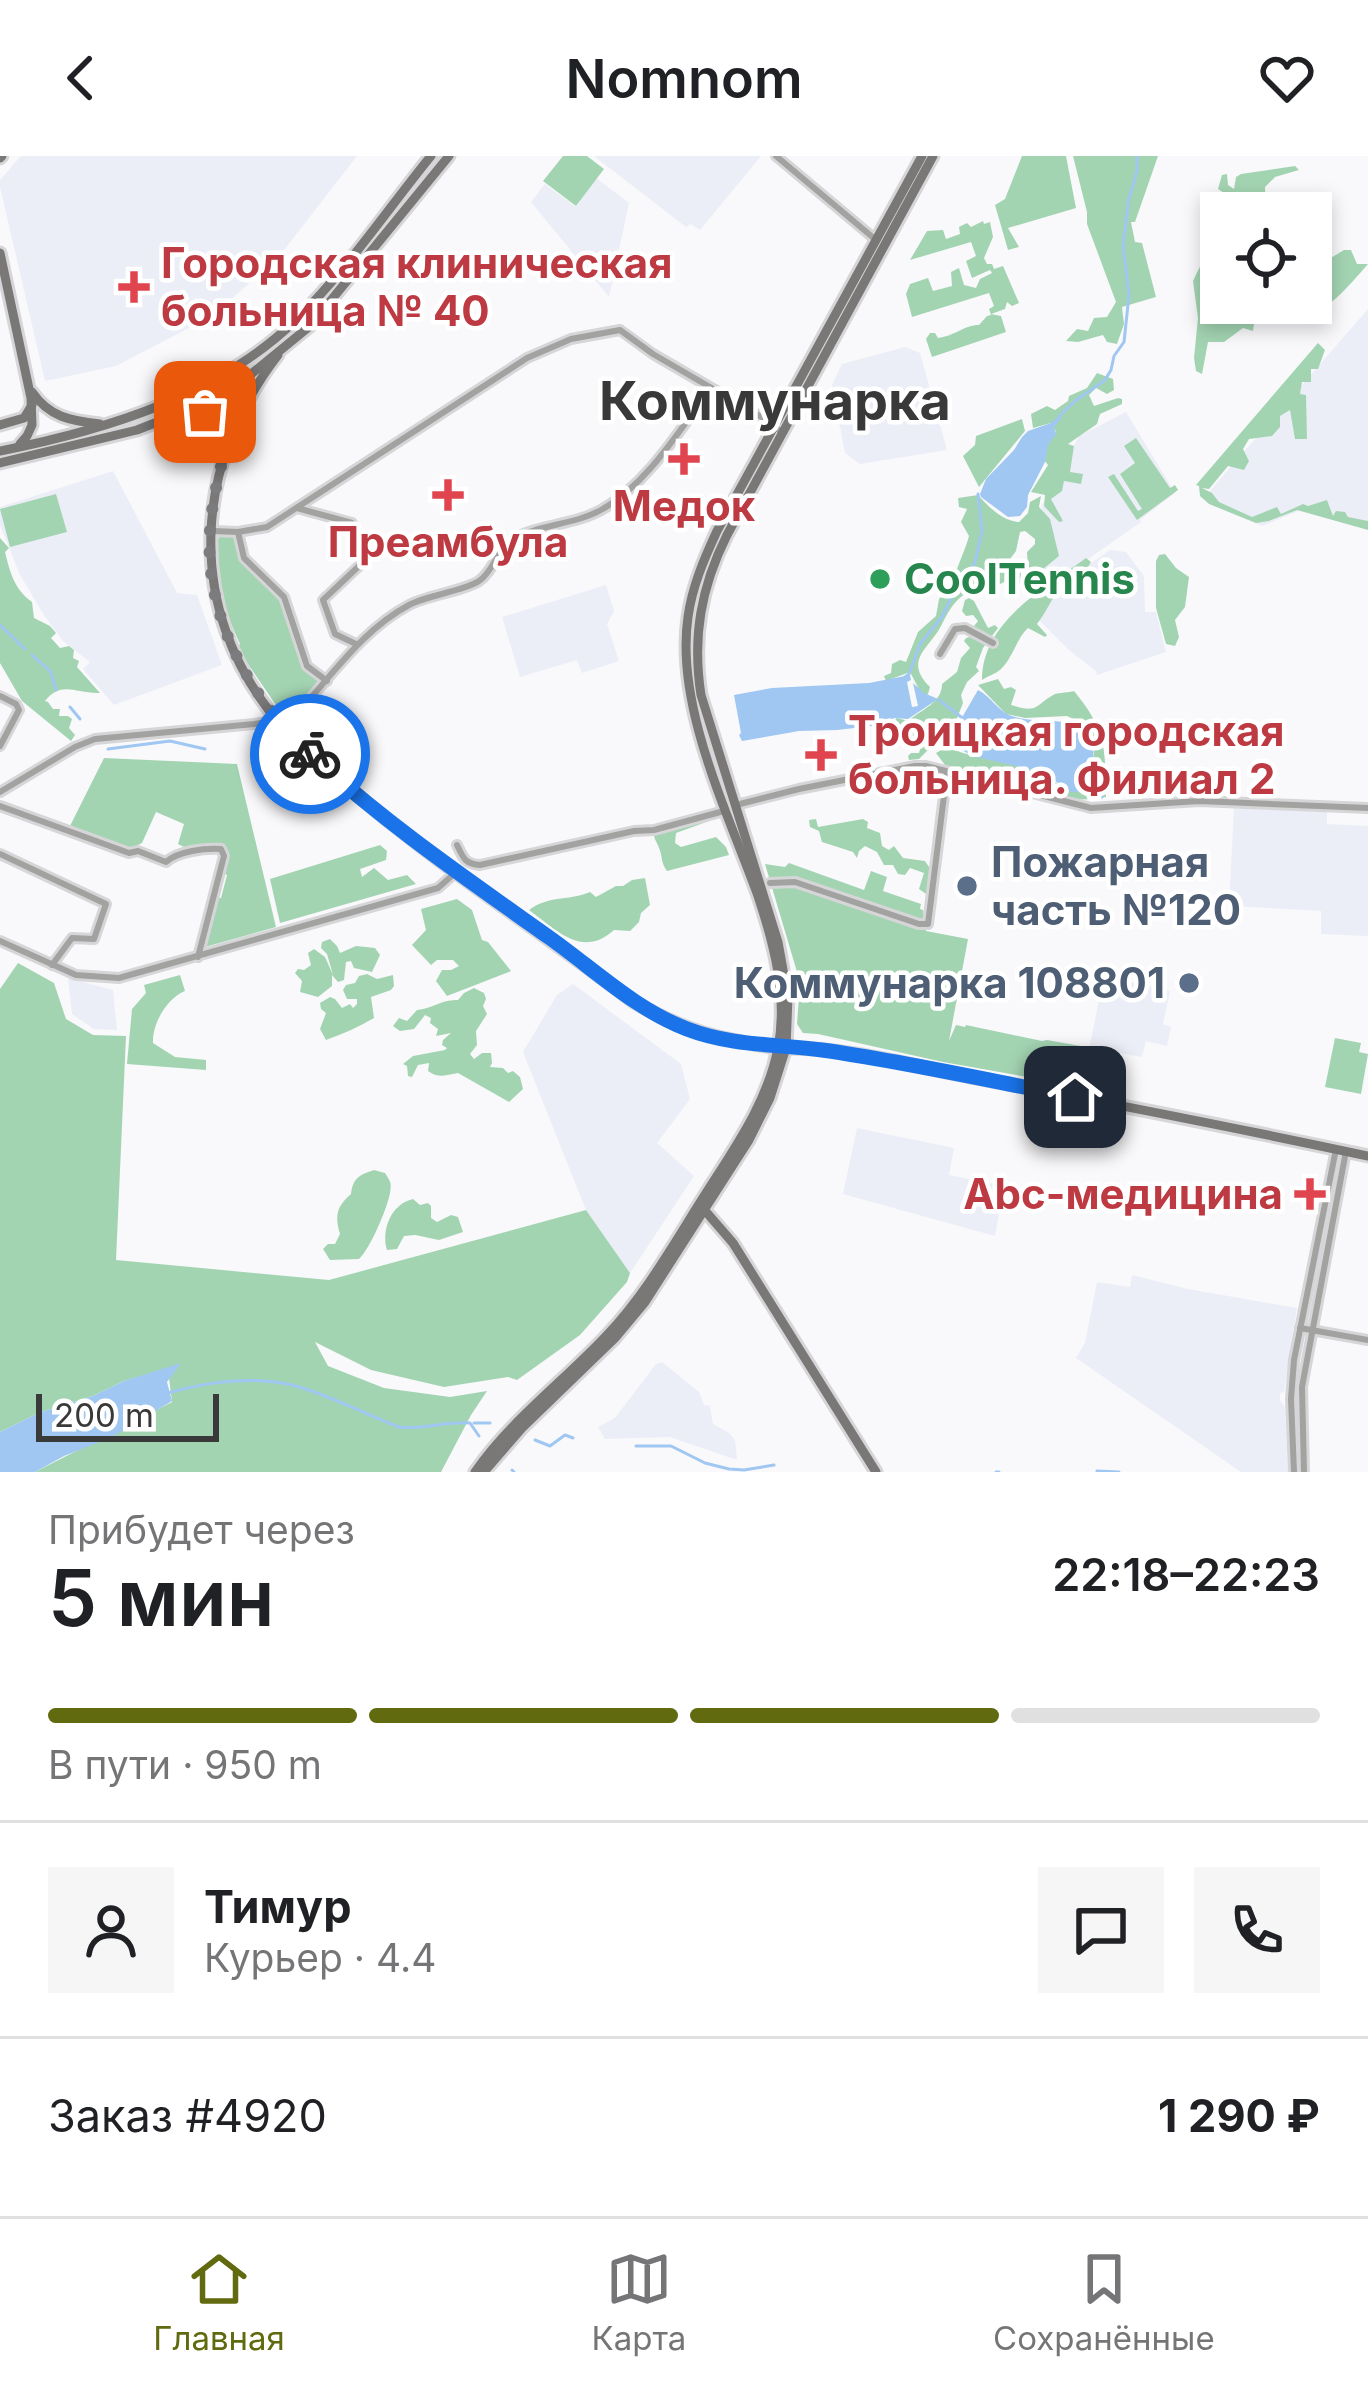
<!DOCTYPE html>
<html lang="ru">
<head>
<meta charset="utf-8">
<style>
	:root { --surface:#fff; --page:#f6f6f6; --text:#202124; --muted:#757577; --line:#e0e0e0; --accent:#616a0e }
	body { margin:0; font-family:Inter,sans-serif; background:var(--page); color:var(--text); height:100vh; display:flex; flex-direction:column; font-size:45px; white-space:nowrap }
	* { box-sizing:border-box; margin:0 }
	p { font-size:39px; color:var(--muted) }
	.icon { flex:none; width:66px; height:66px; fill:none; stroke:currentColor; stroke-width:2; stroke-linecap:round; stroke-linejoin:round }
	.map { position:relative; height:1316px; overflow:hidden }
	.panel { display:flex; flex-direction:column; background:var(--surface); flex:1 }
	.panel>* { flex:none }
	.controls { position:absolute; left:1200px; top:36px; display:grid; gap:24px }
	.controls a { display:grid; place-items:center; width:132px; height:132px; border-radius:0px; background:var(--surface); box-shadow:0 6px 18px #0003; font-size:60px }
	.scale { position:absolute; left:36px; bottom:30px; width:183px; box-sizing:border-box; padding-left:12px; border:6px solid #39393a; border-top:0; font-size:33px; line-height:42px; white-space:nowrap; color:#39393a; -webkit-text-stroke:9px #fff; paint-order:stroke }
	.pin { position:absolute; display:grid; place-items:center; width:102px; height:102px; color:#fff; margin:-51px; border-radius:24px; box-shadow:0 6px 18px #0006 }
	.courier { position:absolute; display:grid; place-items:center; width:120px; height:120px; margin:-60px; border:9px solid #1a73e8; border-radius:50%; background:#fff; color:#222; box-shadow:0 3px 15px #0007 }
	.summary em { font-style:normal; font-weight:600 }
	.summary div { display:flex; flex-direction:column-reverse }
	.summary { display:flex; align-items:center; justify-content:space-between; height:204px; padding:0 48px }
	h1 { font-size:78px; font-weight:600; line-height:90px }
	.bar { display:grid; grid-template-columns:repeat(4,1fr); gap:18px 12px; align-content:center; height:144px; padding:0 48px }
	.bar i { height:15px; border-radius:9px; background:var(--line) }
	.bar .selected { background:var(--accent) }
	.bar p { grid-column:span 4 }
	.line { display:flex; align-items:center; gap:30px; padding:0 48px; border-top:3px solid var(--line) }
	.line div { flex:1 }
	.round { display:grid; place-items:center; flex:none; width:126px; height:126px; border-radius:0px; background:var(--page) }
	header { display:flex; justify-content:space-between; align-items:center; height:156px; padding:0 48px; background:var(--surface); font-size:54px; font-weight:600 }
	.menu { display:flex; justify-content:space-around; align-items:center; height:168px; border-top:3px solid var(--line); background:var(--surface); font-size:33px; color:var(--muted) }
	.menu a { display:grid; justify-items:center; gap:6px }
	.menu .selected { color:var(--accent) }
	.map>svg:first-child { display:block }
	.built { fill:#eceef7 }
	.green { fill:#a3d4b2 }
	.water { fill:#9fc7f2 }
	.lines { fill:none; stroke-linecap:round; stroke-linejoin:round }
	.stream { stroke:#9fc7f2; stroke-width:3 }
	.street-casing { stroke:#d6d6d8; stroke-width:12 }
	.secondary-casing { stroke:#d6d6d8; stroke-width:15 }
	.street { stroke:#a2a2a1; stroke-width:6 }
	.secondary { stroke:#797877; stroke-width:9 }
	.done { stroke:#7c7c7e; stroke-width:12; stroke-dasharray:0 21.6 }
	.route { stroke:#1a73e8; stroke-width:15 }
	.health-dot { fill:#e0444e; stroke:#fff; stroke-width:4.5 }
	.leisure-dot { fill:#2e9e5b; stroke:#fff; stroke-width:4.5 }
	.service-dot { fill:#5c6f8a; stroke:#fff; stroke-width:4.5 }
	.labels { text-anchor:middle; stroke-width:9; stroke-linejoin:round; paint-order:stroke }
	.health-label { font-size:42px; font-weight:bold; fill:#be3a42; stroke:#fff; text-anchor:start }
	.leisure-label { font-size:42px; font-weight:bold; fill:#27864d; stroke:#fff; text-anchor:start }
	.service-label { font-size:42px; font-weight:bold; fill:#4e5e75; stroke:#fff; text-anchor:start }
	.district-label { font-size:54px; font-weight:bold; fill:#39393a; stroke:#fff }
</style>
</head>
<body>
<header><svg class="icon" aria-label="back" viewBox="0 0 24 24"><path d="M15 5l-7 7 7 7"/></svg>Nomnom<svg class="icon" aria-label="heart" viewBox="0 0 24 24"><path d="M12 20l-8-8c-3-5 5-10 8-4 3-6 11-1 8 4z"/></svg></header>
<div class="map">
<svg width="1368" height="1316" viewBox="0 0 1368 1316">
	<rect width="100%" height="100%" fill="#f9f9fb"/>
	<g class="built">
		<polygon points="21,0 357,0 278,102 212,160 116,210 45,225 0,31 0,24"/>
		<polygon points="594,0 761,0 700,74 691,68 686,71"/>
		<polygon points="596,22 629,47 609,141 531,46 545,28 576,51"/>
		<polygon points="1368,153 1368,373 1301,354 1262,370 1212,349 1209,336"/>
		<polygon points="905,191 920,197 947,294 860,308 845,297 832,229 842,208"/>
		<polygon points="1126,256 1175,337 1140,364 1141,366 1041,436 1046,392 1052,384 1041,351 1079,280"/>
		<polygon points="113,315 177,437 197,439 222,509 114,549 83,513 90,506 63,485 44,459 20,419 0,369 0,351"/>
		<polygon points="1110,394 1126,396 1144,420 1145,456 1156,456 1166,496 1097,519 1096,515 1070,495 1027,452"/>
		<polygon points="606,429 614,455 607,468 619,505 582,517 577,504 520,521 502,461"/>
		<polygon points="1234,651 1327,656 1327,668 1368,670 1368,780 1321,778 1321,755 1229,750"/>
		<polygon points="1104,820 1170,835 1163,868 1171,871 1167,890 1146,885 1142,901 1120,897 1115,919 1085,913"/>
		<polygon points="68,822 113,834 117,874 94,873 72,858"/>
		<polygon points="573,828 681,908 690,943 657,987 694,1020 630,1117 586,1054 523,896 557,839"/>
		<polygon points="857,972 954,992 949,1019 994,1028 991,1040 1000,1052 995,1080 843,1038"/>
		<polygon points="1132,1119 1188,1133 1297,1152 1284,1236 1280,1237 1280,1244 1285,1251 1288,1316 1241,1316 1076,1202 1085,1187 1097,1126 1130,1131"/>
		<polygon points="662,1206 699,1236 704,1249 710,1250 713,1268 729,1277 735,1284 737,1304 670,1281 605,1283 598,1271 615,1262 656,1208"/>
	</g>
	<g class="green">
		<polygon points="563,0 587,0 604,13 576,50 543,25"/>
		<polygon points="1022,0 1066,0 1076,52 1008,72 1019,91 1008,94 995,49 1005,43"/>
		<polygon points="1073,0 1158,0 1135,66 1131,66 1135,86 1142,87 1156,141 1122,151 1124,168 1117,188 1107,186 1103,179 1078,186 1066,185 1077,173 1088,175 1094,162 1107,161 1116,146 1087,68 1087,56"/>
		<polygon points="1295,10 1299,14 1275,21 1265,31 1266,57 1223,57 1224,37 1218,33 1222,19 1227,18 1228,29 1234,33 1236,21 1241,18"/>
		<path d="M983 65 984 68 990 66 993 81 984 102 987 108H992L994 113 1003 110 1019 147 1012 150 1007 146 1005 153 991 158 1001 160 1006 176 932 201 926 183 930 177H935L938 182C955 180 964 169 979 169L987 160 991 159 989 153 994 150 989 137 912 161 906 138 910 128 928 122 933 135 952 130 951 116 959 112 964 129 976 132 980 123 992 117 990 114 972 122 966 105 976 100 971 86 910 104 927 75 943 74 946 83 960 78 959 71 967 67 971 71Z"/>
		<polygon points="1221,73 1221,147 1257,147 1253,175 1243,172 1224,186 1208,186 1202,218 1196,215 1194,202 1198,162 1193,125 1217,75"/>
		<path d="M1344 94H1351L1357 108H1368C1348 131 1331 151 1303 165L1294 155 1297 147H1311V141L1331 139V134L1311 131V114Z"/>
		<polygon points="1318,187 1325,194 1318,213 1311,213 1311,226 1302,226 1300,238 1306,239 1307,283 1295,283 1290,254 1280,260 1280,271 1272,280 1249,283 1243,293 1249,305 1244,314 1228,310 1209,333 1202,332 1212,337 1219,346 1252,361 1277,351 1281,358 1303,348 1308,350 1327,344 1333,360 1336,355 1345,356 1348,361 1368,365 1368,374 1297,354 1269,365 1256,367 1209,348 1200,340 1199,330 1196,329"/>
		<polygon points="1097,217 1113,223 1114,234 1107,238 1096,232 1089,239 1094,250 1118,242 1122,243 1122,248 1100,258 1097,268 1068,288 1074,290 1070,316 1083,318 1081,328 1064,325 1062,335 1051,343 1063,365 1059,366 1044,350 1045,339 1031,336 1048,309 1040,299 1041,295 1056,276 1051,267 1033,272 1031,258 1047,250 1055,254 1068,245 1069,240 1087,232"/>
		<polygon points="1022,263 1025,275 979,331 963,300 975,289 976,280"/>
		<polygon points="1136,282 1170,332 1175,329 1178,334 1137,364 1108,321 1114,318 1138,355 1142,353 1120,318 1135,307 1124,290"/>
		<polygon points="56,338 67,376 10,391 0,353"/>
		<path d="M978 339C989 351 1002 365 1019 366L1028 357 1030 346 1041 340 1039 351 1050 363 1059 400 1037 418V431L1029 437 1027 396 1035 388V383L1025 375 1020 376 1016 395 1007 407 1009 409 1022 405 1020 427 1013 431 1008 424 973 442 966 437C953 446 948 456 941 470 929 493 903 504 930 531L928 538 923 541 910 516 886 525 884 520 891 517 892 508 900 504 906 506 918 476 936 460 939 443 957 423 955 420C959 405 965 395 969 380L961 366 967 353 959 351 958 342Z"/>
		<path d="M231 378 237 382 239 400 248 413 283 445 302 509 324 526 293 557 280 555 237 492 240 488C228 462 207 409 219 381Z"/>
		<path d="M0 382 9 392 5 396C10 416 14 433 32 446L34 462 50 470 56 477 51 482 60 492 69 490 74 494 73 502 79 505 77 511 100 537C75 538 62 524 45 545L48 546 53 553H60L59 560H68L72 563 69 572 75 579 71 585 22 545 0 507Z"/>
		<polygon points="1165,398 1176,412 1189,421 1185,451 1175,464 1179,481 1175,490 1166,488 1156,452 1156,405 1159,399"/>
		<path d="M1086 402 1091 406 1087 413C1054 426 1055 445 1037 468L1047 479 1045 481 1028 472C1016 483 1013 502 1000 514 995 518 988 520 982 524 982 465 1045 432 1086 402Z"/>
		<path d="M969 442 974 445 988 472 995 469 998 472 983 492 976 511 979 515 967 526 961 539 963 547 950 580 941 581 919 603 909 604 908 600 911 597H919L922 586 918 581 904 586 894 582 893 566 897 562 908 565C922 553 942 547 942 528L957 516 961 502 970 492 964 485 966 482 974 480 971 474 978 465 973 459 966 460 962 455 965 444Z"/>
		<path d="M998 523 1004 533 1011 531 1016 534 1011 549C1040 558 1034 549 1055 538 1057 537 1072 536 1074 535 1107 575 1105 592 1106 641 1089 644 1067 645 1051 639 1044 636 1038 632 1031 632L945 609 936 597 947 591C976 604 1008 604 1037 615 1053 621 1063 637 1081 636 1094 617 1098 591 1089 570L1067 560 1025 562 1006 558 978 529Z"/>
		<polygon points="104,602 237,608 276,771 205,791 215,742 221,742 227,719 223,717 226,699 223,693 188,693 178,688 184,668 156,656 142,687 130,693 68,674"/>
		<polygon points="816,663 818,671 863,663 868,666 867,672 880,677 882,690 889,694 894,690 903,702 925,705 935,720 929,740 919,733 924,717 910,712 905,719 898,718 893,709 884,709 877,696 865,690 859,695 857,702 853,696 822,686 819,675 810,671 809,664"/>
		<path d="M702 665H709L676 677 675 687 681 691 716 681 726 691 729 699 667 715C660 705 663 701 659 692 657 686 654 683 653 676Z"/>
		<polygon points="380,689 387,695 386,704 360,713 362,721 374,712 388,724 407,719 416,728 280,767 270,723"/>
		<polygon points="789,707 864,734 871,715 887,721 883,735 921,748 920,753 923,754 926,775 968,783 949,885 956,869 965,871 966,869 1042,885 1047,884 1081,890 1072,929 943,906 818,878 803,877 797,868 800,826 765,708 785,711"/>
		<path d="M645 722 650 749 641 757 639 766 630 775 614 774C582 803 557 774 529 754 549 739 569 745 590 736L596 741 616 730H623L632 724Z"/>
		<polygon points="457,743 472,754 482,784 488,786 511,815 447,840 436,825 442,814 451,814 459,810 453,804 437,804 431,809 412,789 426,774 421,753"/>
		<polygon points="330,783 337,790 340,797 356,790 375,792 380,799 372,816 354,812 351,805 346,806 344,824 338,826 332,819 332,830 318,841 300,836 302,825 295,817 298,813 304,814 311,809 308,797 314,793 325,801 333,819 327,798 321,792 322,786"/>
		<polygon points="18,807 54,827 66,863 93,879 126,880 116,1104 329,1124 586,1054 630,1117 627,1126 580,1179 517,1224 508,1221 444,1231 371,1214 315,1186 328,1210 384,1232 450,1241 487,1235 471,1259 441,1316 35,1316 172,1246 169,1222 179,1209 124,1225 93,1240 41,1256 0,1276 0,833"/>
		<path d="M367 818 377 823 393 819 394 830 391 834 371 841 374 862C358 871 343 878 326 884L320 873 326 857 321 853 320 847 330 841 335 843 342 852 350 848 353 852 357 848V843H347L343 834 346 829 355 827 359 820Z"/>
		<path d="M180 819 185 835C167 842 152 868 153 887L175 901 206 904V914L127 908 132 853 146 837 144 829Z"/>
		<path d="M474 832 484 837 486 843 483 850 487 858 476 875 477 889 470 898 474 903 482 897H491L492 907 490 911 503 912 508 917 513 915 520 921 523 933 509 946 458 917C445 919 439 923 428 915L429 907 418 909 412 921 408 920 407 910 403 908 413 900 445 894 447 892 442 889 443 884 451 877 436 880 438 873 430 867 431 862 425 859 414 873 400 875 393 870 399 862 407 865 417 854C432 853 441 843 458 844L464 837Z"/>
		<polygon points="1335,882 1361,887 1359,896 1368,898 1361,938 1325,931"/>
		<path d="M374 1014 385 1017C390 1025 392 1026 390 1037 387 1053 370 1093 359 1103L330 1104 323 1093 328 1088H335L340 1078C335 1060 336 1051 351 1038 353 1022 359 1019 374 1014Z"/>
		<path d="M413 1043 420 1049 428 1047 431 1050V1062L437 1066 451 1059 458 1061 463 1076 439 1084 415 1079 404 1080 397 1093 387 1094C381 1074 391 1048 413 1043Z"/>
	</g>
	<g class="water">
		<polygon points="1060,259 1062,261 1054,271 1056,278 1048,289 1045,306 1028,339 1027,351 1020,360 1008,361 981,341 980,338 986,323 1014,294 1022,281 1028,275 1051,267"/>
		<polygon points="910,519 911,524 907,526 912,551 918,550 913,527 924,537 938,543 908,563 894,562 889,568 837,574 799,575 742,585 739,579 741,577 734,539 772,532 869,527"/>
		<path d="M978 534C990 540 998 554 1009 559 1032 568 1062 561 1089 572 1097 593 1094 617 1081 636H1071L1042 616 972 600 962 594 953 577Z"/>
		<polygon points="181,1207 167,1226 172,1245 112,1281 64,1300 35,1316 0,1316 0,1276 41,1256 93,1240 124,1225"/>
	</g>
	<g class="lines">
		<g class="stream">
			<polyline points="1060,259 1075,245 1105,224 1111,214 1114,200 1124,186 1129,139 1123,90 1129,42 1137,15 1137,0"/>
			<polyline points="0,469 25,493"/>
			<polyline points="32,499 51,516 56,534"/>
			<polyline points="905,521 909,518 920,488 942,461 951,442 975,406 982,375 978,338"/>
			<polyline points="939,544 965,564"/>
			<polyline points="70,551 80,563"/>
			<polyline points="108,593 170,585 205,593"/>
			<polyline points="1084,627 1102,641"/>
			<path d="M168 1237C207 1226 252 1220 292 1229 328 1238 364 1258 399 1271 422 1274 446 1265 470 1267L479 1280"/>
			<polyline points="474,1267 490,1267"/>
			<polyline points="535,1284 550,1290 565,1279 573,1282"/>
			<polyline points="636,1290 671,1290 705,1307 729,1313 744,1314 774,1309"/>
			<polyline points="512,1314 514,1316"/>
			<polyline points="1097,1315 1119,1316"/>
			<polyline points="996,1316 999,1316"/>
		</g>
		<g class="street-casing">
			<g id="street">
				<polyline points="776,0 876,84"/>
				<polyline points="297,352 352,367 364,401 360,409 323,444 335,478 356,488"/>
				<polyline points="213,375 238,376 267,371 527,202 571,183 620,174 653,198 770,266 782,277"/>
				<polyline points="238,376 244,402 284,441 307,510 327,525"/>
				<polyline points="940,498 955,473 965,472 993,487"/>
				<polyline points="0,540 16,548 19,554 0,590"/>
				<path d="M0 636 75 591 95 583 254 568 286 563 297 557C332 520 362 474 409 449 428 439 464 435 479 425 493 416 498 392 513 383 540 368 574 369 601 354 648 328 679 274 711 232"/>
				<polyline points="736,649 799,633 915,610 926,610 1091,652 1199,645 1368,652"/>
				<path d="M0 650 129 697 138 695 166 706C178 695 205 692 221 693L224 700 198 801"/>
				<path d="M457 689C463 702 465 708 480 709L634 675 654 674 724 655"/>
				<polyline points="0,698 106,748 94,783 72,782 52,809"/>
				<polyline points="770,727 795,726 919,768 928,768 947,616"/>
				<polyline points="0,785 76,819 119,822 438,732 455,717"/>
				<polyline points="1300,1172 1368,1184"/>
				<polyline points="1294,1316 1291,1243 1294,1204 1336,993"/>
				<polyline points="1304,1316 1302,1231 1346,995"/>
			</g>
		</g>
		<g class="secondary-casing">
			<g id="secondary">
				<polyline points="0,2 2,0"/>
				<polyline points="0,97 31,242 32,269 27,280 20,288"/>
				<path d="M278 199C193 309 185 452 275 562 299 593 332 618 362 643 448 716 544 777 634 846 686 876 719 883 778 892"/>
				<path d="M32 236C49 261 71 265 100 268"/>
				<path d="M189 257C211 254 224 263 226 286"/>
				<polyline points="0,269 24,262 32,249"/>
				<path d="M0 295C106 274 218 240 297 163 347 114 387 54 431 0"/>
				<polyline points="0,307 137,274 198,250 250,219 310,170 449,0"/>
				<path d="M786 892C847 891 925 913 987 924 1114 948 1241 973 1368 1000"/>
				<polyline points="701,1050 733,1087 876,1316"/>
				<path d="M475 1316C511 1264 564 1225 607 1179 645 1139 672 1091 701 1045 731 997 767 949 778 892 788 841 774 788 758 740 728 657 675 550 688 461 692 431 704 403 717 375L922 0"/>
				<path d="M484 1316 522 1272 615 1182 645 1146 749 984 770 942 786 892 788 841 778 786 701 539C692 481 701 431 727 379L933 0"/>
			</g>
		</g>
		<use href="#street" class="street"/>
		<use href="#secondary" class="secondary"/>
	</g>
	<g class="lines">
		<path class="done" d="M205 256C218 260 224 269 226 281 226 297 220 312 217 327 214 342 211 358 210 374 204 460 249 540 310 598"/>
		<path class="route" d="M310 598C385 667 467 723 550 782 595 814 635 853 687 873 731 890 776 888 822 894 907 906 991 925 1075 941"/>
	</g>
	<g class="health-dot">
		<path d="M128 113h12v12h12v12h-12v12h-12v-12h-12v-12h12z"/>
		<path d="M678 285h12v12h12v12h-12v12h-12v-12h-12v-12h12z"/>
		<path d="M442 321h12v12h12v12h-12v12h-12v-12h-12v-12h12z"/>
		<path d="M815 581h12v12h12v12h-12v12h-12v-12h-12v-12h12z"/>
		<path d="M1304 1020h12v12h12v12h-12v12h-12v-12h-12v-12h12z"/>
	</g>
	<circle class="leisure-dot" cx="880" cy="423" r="12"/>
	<g class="service-dot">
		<circle cx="967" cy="730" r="12"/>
		<circle cx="1189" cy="827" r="12"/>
	</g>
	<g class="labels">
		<g class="health-label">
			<text x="161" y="122">Городская клиническая<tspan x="161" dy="48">больница № 40</tspan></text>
			<text x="684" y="365" text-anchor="middle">Медок</text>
			<text x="448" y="401" text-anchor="middle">Преамбула</text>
			<text x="848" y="590">Троицкая городская<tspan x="848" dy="48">больница. Филиал 2</tspan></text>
			<text x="1283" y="1053" text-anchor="end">Abc-медицина</text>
		</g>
		<g class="leisure-label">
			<text x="904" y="438">CoolTennis</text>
		</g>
		<g class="service-label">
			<text x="991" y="721">Пожарная<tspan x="991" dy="48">часть №120</tspan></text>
			<text x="1165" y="842" text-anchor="end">Коммунарка 108801</text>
		</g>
		<g class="district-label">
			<text x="775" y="264">Коммунарка</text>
		</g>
	</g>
</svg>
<div class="controls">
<a><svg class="icon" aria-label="locate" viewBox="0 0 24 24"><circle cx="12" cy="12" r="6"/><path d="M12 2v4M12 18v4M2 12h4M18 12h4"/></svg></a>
</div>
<div class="scale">200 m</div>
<div class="pin" style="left:205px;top:256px;background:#ea580c"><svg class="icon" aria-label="bag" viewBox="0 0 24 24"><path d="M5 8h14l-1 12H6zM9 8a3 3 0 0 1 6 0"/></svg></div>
<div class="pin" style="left:1075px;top:941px;background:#1f2937"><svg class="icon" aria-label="home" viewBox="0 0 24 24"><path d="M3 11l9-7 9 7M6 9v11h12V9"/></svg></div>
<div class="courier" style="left:310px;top:598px"><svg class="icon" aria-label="bike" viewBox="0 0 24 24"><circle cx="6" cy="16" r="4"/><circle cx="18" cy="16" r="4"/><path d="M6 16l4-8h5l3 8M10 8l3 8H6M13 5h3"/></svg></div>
</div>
<section class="panel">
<div class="summary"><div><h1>5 мин</h1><p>Прибудет через</p></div><em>22:18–22:23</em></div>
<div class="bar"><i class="selected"></i><i class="selected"></i><i class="selected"></i><i></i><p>В пути · 950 m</p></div>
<div class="line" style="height:216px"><a class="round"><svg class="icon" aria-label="person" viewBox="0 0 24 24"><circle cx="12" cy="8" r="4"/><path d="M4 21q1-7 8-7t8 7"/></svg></a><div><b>Тимур</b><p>Курьер · 4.4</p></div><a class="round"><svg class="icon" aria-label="chat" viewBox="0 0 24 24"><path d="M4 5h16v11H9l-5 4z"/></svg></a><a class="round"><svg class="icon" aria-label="phone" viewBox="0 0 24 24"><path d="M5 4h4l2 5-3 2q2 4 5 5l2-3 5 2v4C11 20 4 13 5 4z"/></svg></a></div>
<div class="line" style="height:156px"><div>Заказ #4920</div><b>1 290 ₽</b></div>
</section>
<nav class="menu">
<a class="selected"><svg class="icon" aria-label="home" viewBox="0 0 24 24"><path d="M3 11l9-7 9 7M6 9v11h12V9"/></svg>Главная</a>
<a><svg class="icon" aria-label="map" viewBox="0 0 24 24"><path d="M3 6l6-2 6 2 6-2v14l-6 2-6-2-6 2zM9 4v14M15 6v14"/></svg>Карта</a>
<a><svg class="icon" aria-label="saved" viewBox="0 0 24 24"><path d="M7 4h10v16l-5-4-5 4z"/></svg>Сохранённые</a>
</nav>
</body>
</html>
